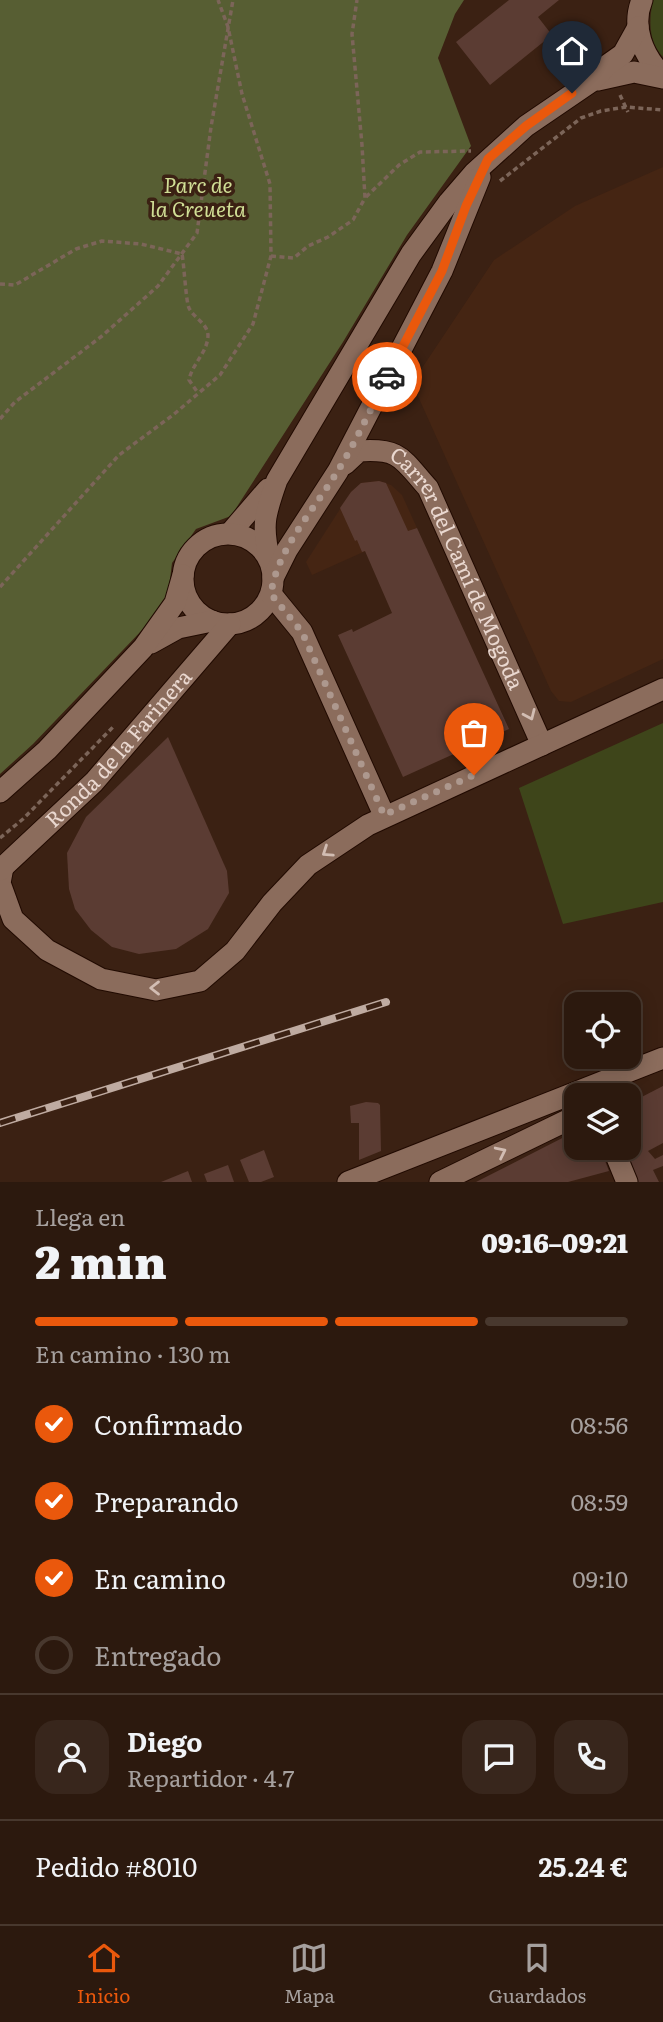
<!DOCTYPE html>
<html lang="es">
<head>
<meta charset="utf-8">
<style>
	:root { --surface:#2c190e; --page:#38261c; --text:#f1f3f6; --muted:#a6a09e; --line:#48382e; --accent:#ea580c }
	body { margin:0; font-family:Literata,serif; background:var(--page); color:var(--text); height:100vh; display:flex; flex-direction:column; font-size:26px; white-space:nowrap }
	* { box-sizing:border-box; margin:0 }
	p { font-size:23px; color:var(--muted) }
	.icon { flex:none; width:38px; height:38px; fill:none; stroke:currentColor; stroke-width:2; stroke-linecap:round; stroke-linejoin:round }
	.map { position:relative; height:1182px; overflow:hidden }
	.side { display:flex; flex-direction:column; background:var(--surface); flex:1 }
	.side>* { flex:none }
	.buttons { position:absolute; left:564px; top:992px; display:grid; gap:14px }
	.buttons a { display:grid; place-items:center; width:77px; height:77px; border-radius:14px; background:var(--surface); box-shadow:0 4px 18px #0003,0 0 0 2px var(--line); font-size:35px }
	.pin { position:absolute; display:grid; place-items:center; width:60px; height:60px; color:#fff; margin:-72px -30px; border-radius:50% 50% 50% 0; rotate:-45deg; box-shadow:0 0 7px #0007 }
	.pin .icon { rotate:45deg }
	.courier { position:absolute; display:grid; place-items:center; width:70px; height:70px; margin:-35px; border:5px solid #ea580c; border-radius:50%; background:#fff; color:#222; box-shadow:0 2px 9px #0007 }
	.overview em { font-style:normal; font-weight:800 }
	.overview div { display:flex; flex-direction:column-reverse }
	.overview { display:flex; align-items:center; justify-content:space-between; height:119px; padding:0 35px }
	h1 { font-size:46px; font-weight:800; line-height:52px }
	.bar { display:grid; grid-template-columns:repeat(4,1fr); gap:10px 7px; align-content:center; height:84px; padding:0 35px }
	.bar i { height:9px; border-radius:5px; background:var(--line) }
	.bar .active { background:var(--accent) }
	.bar p { grid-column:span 4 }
	.line { display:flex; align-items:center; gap:18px; padding:0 35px; border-top:2px solid var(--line) }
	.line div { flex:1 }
	.round { display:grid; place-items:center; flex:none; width:74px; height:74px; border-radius:21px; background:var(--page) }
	ol { padding:0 35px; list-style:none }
	li { display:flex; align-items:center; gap:21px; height:77px }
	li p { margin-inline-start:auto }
	li .icon { padding:7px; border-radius:50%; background:var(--accent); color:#fff; stroke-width:4 }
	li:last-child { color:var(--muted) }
	li i { width:38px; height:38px; border:4px solid var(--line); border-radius:50% }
	.menu { display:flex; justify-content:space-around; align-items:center; height:98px; border-top:2px solid var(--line); background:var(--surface); font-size:19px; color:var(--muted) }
	.menu a { display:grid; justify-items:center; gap:4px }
	.menu .active { color:var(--accent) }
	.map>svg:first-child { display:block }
	.built { fill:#452513 }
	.green { fill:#3e451a }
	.forest { fill:#575e33 }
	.building { fill:#5b3c33 }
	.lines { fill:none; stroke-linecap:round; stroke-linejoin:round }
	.minor-casing { stroke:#210a01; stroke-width:23 }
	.path { stroke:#7c6559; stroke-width:3.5; stroke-dasharray:5 3.5; stroke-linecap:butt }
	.minor { stroke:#8b6c5c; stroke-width:21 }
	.rail-casing { stroke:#bfaba1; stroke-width:8 }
	.rail { stroke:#3b2113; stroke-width:5; stroke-dasharray:16; stroke-linecap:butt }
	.oneway { stroke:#d2bdb3 }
	.done { stroke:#ad988e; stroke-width:7; stroke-dasharray:0 12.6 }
	.route { stroke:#ea580c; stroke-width:9 }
	.labels { text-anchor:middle; stroke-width:7; stroke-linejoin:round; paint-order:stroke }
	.park-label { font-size:21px; font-style:italic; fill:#d0de95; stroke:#3b2113 }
	.street-label { font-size:21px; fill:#ead8d0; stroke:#3b2113 }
</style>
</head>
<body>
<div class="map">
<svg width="663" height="1182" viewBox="0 0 663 1182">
	<rect width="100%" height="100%" fill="#3b2113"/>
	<g class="built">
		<polygon points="663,167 663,659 571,702 559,701 551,691 412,383 494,260 575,206"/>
		<polygon points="379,481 391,485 402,495 417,528 312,575 306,562 351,492 361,483"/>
	</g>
	<g class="green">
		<path d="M653 0H663V57C648 41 649 20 653 0Z"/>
		<polygon points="663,723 663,902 563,924 519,788"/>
	</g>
	<polygon class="forest" points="0,0 464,0 455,14 438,58 471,146 407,235 343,342 231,516 196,529 172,563 167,604 33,744 0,774"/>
	<g class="building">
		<polygon points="509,0 559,0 538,17 552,35 490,85 456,42"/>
		<polygon points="379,481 386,483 408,531 417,528 509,729 403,777 338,635 352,629 353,632 392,613 365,551 362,552 357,540 355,541 340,508 351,492 361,483"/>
		<polygon points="168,737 227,871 229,893 208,929 176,949 139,954 112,947 91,930 75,909 69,889 67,853 86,817"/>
		<polygon points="663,1086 663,1143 648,1151 655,1159 663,1155 663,1166 653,1170 659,1182 637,1182 623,1148 628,1148 628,1104"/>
		<polygon points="366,1102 378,1103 380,1105 381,1151 359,1160 359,1123 351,1123 350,1106"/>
		<polygon points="576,1131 576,1148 600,1148 609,1171 568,1182 476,1182"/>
		<polygon points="264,1150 274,1177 261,1182 249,1182 240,1160"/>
		<polygon points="228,1165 234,1182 207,1182 204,1174"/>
		<polygon points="188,1171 192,1182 161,1182"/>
	</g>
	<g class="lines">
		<g class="minor-casing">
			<g id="minor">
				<path d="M642 0C631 27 643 56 663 76"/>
				<polyline points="598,80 634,72 663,78"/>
				<path id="s1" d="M345 464 359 451C401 448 402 459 428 488L542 745"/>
				<polyline points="230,533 268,489"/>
				<circle cx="228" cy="579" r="45"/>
				<path d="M270 561C261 525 265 514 277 480L411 254 449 202 474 173 526 126 592 81 606 66 623 54 638 27"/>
				<polyline points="273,578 287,550 338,471 442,271 480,177"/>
				<polyline points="271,594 302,632 384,815"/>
				<polyline points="151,643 178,628 212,621"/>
				<polyline points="0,792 47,750 143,648 175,603 183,575"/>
				<polyline points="3,867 0,883 13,919 47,950 101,979 156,990 200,981 235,951 272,903 308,865 368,825 663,689"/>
				<path id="s2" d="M0 870 94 782 230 624"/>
				<polyline points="613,1148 627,1182"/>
				<polyline points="348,1182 663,1058"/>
				<polyline points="440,1182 576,1116"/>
			</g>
		</g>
		<g class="path">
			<polyline points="620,95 628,112"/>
			<polyline points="500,181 581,118 601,111 626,107 663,110"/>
			<polyline points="366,197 399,165 420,152 471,151"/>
			<polyline points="271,256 294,258 308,246 328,237 353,220 365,198 362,145 352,34 357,0"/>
			<path d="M0 284 15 285 76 249 102 241 141 244 182 254C184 264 186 302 189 308 194 318 207 323 208 335 208 352 192 364 189 380L198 393"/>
			<polyline points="0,419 15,402 102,336 158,286 197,233 211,127 233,0"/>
			<polyline points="0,587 119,455 173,415 220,375 253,324 271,256 270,184 242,94 228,27 218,0"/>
			<polyline points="0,838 23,819 113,727"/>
		</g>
		<use href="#minor" class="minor"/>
		<g class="rail-casing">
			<polyline id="rail" points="0,1123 386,1002"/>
		</g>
		<use href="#rail" class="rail"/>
	</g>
	<defs><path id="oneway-chevron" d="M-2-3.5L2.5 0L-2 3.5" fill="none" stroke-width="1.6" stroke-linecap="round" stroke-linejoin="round" transform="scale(1.75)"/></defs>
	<g class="oneway">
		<use href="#oneway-chevron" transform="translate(530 715) rotate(66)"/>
		<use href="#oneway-chevron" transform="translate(327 852) rotate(146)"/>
		<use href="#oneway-chevron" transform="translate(155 988) rotate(-180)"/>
		<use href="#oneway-chevron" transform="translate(501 1152) rotate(-26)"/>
	</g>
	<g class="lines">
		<path class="done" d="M387 377C371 408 356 442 337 472 314 510 277 549 271 594L302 632 384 815 474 775"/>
		<polyline class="route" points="387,377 442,271 466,206 488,159 526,126 572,93"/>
	</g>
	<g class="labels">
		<g class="park-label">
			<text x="198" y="193">Parc de<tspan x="198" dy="24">la Creueta</tspan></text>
		</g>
		<g class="street-label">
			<text dy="7" stroke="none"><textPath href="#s1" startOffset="187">Carrer del Camí de Mogoda</textPath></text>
			<text dy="7" stroke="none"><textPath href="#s2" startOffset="170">Ronda de la Farinera</textPath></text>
		</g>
	</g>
</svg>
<div class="buttons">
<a><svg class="icon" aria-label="locate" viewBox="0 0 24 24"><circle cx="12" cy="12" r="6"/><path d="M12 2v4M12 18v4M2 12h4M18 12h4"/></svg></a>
<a><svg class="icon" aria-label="layers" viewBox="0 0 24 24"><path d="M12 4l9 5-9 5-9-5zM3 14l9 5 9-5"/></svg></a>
</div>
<div class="pin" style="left:474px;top:775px;background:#ea580c"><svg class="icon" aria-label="bag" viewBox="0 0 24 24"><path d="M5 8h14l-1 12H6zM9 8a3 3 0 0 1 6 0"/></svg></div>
<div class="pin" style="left:572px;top:93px;background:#1f2937"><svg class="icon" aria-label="home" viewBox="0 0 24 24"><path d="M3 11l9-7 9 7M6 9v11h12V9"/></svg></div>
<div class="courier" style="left:387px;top:377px"><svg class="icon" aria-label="car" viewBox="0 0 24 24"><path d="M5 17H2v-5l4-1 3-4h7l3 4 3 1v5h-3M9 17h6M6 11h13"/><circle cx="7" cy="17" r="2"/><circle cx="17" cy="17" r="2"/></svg></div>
</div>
<section class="side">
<div class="overview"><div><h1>2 min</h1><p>Llega en</p></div><em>09:16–09:21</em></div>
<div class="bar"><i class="active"></i><i class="active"></i><i class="active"></i><i></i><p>En camino · 130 m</p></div>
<ol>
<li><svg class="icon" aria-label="check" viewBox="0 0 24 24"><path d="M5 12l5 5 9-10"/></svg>Confirmado<p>08:56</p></li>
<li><svg class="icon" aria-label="check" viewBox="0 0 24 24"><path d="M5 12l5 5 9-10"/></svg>Preparando<p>08:59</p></li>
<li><svg class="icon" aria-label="check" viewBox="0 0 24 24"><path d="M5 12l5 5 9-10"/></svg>En camino<p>09:10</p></li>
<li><i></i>Entregado</li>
</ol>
<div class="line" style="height:126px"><a class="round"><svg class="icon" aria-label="person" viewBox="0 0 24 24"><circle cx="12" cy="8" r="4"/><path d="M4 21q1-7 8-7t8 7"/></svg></a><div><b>Diego</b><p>Repartidor · 4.7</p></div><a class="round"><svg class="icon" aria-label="chat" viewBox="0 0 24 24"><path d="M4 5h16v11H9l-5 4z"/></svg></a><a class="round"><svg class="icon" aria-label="phone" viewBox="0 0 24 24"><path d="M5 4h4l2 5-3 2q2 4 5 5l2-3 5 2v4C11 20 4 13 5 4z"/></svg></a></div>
<div class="line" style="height:91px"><div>Pedido #8010</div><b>25.24 €</b></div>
</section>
<nav class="menu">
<a class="active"><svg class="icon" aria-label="home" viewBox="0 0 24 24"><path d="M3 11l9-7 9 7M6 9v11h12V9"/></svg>Inicio</a>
<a><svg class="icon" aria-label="map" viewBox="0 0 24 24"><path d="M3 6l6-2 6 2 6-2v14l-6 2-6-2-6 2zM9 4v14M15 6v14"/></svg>Mapa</a>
<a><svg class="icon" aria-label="saved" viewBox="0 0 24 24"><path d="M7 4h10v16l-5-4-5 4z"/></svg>Guardados</a>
</nav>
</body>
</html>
